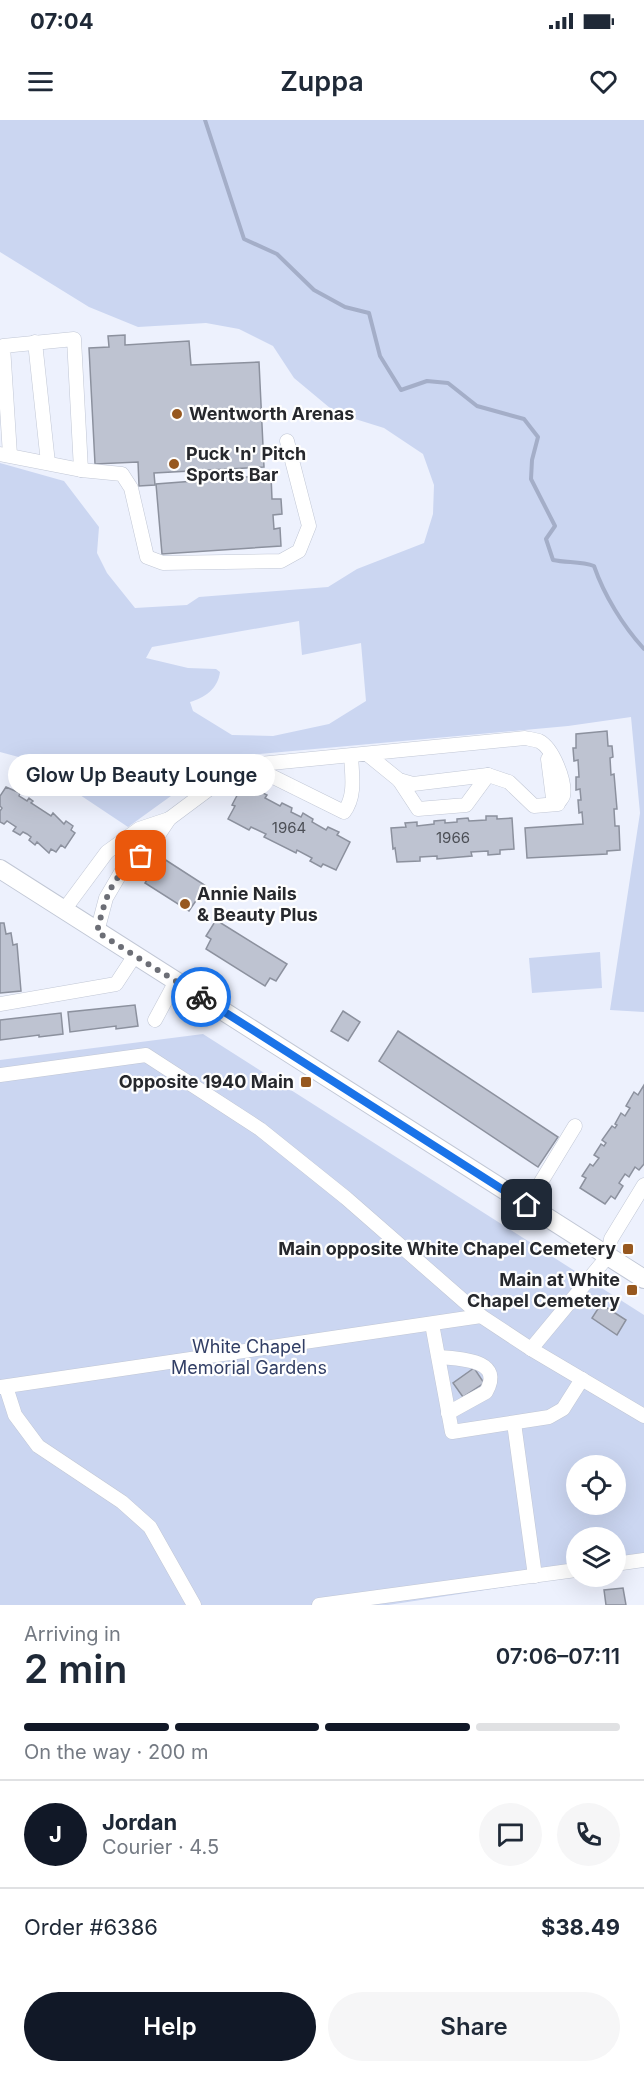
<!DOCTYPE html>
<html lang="en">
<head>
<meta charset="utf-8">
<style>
	:root { --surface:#fff; --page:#f6f6f7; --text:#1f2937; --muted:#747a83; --line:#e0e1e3; --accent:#111827 }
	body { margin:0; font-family:Inter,sans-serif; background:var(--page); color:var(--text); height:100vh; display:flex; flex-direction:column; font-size:22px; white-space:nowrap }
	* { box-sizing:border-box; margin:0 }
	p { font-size:20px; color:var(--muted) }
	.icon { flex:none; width:33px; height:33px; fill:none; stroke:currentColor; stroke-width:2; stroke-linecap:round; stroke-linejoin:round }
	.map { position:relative; height:1485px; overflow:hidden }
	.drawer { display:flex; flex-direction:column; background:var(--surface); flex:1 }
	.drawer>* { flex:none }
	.buttons { position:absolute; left:566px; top:1335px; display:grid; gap:12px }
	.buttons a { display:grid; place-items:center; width:60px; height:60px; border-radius:50%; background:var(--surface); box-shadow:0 6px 24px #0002; font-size:30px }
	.pin { position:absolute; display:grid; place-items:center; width:51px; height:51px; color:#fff; margin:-26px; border-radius:12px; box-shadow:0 3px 9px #0006 }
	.courier { position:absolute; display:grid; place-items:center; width:60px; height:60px; margin:-30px; border:4px solid #1a73e8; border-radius:50%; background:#fff; color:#222; box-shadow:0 2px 8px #0007 }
	.bubble { position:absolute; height:42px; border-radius:21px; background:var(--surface); box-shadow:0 6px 24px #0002; font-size:20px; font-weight:600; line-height:42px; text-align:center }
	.headline em { font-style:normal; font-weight:600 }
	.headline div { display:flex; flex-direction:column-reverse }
	.headline { display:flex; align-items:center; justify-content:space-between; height:102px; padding:0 24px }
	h1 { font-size:39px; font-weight:600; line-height:45px }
	.bar { display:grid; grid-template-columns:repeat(4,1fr); gap:9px 6px; align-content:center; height:72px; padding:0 24px }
	.bar i { height:8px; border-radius:4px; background:var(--line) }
	.bar .selected { background:var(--accent) }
	.bar p { grid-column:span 4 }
	.line { display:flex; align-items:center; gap:15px; padding:0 24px; border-top:2px solid var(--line) }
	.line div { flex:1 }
	.round { display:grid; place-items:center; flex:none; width:63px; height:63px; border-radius:32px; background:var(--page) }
	.button { display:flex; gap:12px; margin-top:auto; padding:12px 24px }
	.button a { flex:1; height:69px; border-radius:36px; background:var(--accent); color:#fff; font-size:24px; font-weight:600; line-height:69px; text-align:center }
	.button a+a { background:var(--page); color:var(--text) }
	.status { display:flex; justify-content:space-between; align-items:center; height:42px; padding:0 30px; background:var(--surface); direction:ltr }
	.status svg { height:16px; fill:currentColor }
	header { display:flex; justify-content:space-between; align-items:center; height:78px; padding:0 24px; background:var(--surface); font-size:27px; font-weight:600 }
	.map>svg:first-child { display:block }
	.green { fill:#cbd6f1; fill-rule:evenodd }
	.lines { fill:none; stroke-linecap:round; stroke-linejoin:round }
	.stream { stroke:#a4aec8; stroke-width:4 }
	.building { fill:#bec3d1; stroke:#8c919e; stroke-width:1.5 }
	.minor-casing { stroke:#c1c7d5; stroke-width:15 }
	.major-casing { stroke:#c1c7d5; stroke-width:20 }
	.minor { stroke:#fff; stroke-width:14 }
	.major { stroke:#fff; stroke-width:18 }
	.done { stroke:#6c6e76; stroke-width:6; stroke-dasharray:0 10.8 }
	.route { stroke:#1a73e8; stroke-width:8 }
	.poi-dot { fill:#97581f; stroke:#fefefe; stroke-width:2 }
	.labels { text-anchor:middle; stroke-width:4.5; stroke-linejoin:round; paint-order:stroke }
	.number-label { font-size:15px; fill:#4c4f56 }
	.poi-label { font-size:18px; font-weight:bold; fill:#26282d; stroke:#fefefe; text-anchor:start }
	.park-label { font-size:18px; fill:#313e65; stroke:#fefefe }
</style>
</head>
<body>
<div class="status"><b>07:04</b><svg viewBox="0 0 49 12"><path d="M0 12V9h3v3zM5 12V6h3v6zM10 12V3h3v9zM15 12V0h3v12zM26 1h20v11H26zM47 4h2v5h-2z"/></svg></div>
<header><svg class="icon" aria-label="menu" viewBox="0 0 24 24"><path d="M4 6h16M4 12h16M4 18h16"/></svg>Zuppa<svg class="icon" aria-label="heart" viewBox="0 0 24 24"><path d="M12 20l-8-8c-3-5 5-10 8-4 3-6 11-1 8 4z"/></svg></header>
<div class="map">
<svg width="644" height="1485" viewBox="0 0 644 1485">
	<rect width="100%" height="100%" fill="#edf1fd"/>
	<g class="green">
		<path d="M0 0H644V892L610 890 640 693 631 597 568 606 225 637 128 707 26 639 0 632V343L64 361 99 407 97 433 107 453 135 488 187 485 199 477 328 467 357 449 424 423 433 394 434 365 423 334 384 308 336 293 294 258 273 226 239 209 206 203 138 207 89 187 0 132ZM299 501 302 535 361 523 366 581 329 604 273 616 232 615 193 591 190 582C204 578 218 569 220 552L216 549 188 548 146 538 152 527Z"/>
		<polygon points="600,832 602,868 532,873 529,838"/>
		<path d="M203 914 644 1195V1446L615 1451V1418H576V1456L388 1485H0V940ZM576 1346H615V1384H576Z"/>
	</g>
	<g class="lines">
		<path class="stream" d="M205 0 244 119 277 134 314 170 345 187 369 193 380 236 401 270 427 261 448 263 477 286 524 299 538 317 532 340 531 359 555 406 546 419 553 440C567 443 581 441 594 446 604 475 623 506 644 529"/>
	</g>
	<g class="building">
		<polygon points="125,215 125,225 189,221 191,245 259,242 264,347 154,353 155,365 139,366 138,342 95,344 89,228 109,227 108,216"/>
		<polygon points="271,355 272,379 281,379 282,394 273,395 274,409 280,408 281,426 162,434 156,364"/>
		<polygon points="607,611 608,626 612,626 613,637 610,638 611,655 614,654 617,689 614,689 615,706 619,706 620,730 607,731 607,734 527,738 525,708 583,704 582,692 579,693 578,680 581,680 580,669 576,670 576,657 579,657 578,640 574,641 573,628 576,628 576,614"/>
		<polygon points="242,666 255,673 257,670 267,675 265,678 280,686 282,683 292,688 291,692 301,697 303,693 313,699 312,702 326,710 328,707 339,712 337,715 350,722 336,750 323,744 321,747 310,741 312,738 297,730 296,733 264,717 266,714 251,707 249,710 228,699 235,686 232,685"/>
		<polygon points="6,667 20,673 19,676 27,681 29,678 33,681 31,683 51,696 53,693 64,704 66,701 73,706 71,710 75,713 65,728 61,725 56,732 51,729 49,733 37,722 35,725 29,720 31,717 27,714 23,712 20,715 13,711 16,707 7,701 4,704 0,702 0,691 2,688 0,686 0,676"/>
		<polygon points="486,696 497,696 497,699 512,698 514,729 500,730 500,734 488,735 488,731 471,732 472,736 437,739 437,736 420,737 420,741 397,742 395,728 393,729 391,708 406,707 405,703 417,702 417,706 434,704 434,701 445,700 445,703 457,702 457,699 468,698 469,701 486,700"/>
		<polygon points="161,737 206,766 189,791 145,763"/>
		<polygon points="216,800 287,844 276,861 270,858 265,866 206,829 211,819 206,816"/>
		<polygon points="0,803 4,803 6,814 11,813 13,825 17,824 21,871 0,873"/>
		<polygon points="135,885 138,906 116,909 116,906 70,912 68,892"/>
		<polygon points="343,891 360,902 348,921 331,911"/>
		<polygon points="61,893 63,914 39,917 39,915 0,920 0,900"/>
		<polygon points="398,911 558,1017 538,1047 379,941"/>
		<polygon points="644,965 644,1044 639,1050 635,1047 629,1057 625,1054 619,1063 623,1066 615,1079 611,1076 605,1084 580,1068 586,1058 582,1056 590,1044 593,1046 599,1038 594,1035 601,1024 604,1026 606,1023 602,1020 612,1006 615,1008 617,1005 615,1004 621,993 625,996 630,988 626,986 634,972 638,975"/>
		<polygon points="601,1184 626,1200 617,1215 592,1198"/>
		<polygon points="474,1248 484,1263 463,1277 453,1263"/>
		<polygon points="623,1468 626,1485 606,1485 604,1470"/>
	</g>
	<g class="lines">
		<g class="minor-casing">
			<g id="minor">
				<polyline points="35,222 48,343"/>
				<polyline points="0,334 81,350 122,354 131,368 147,437 163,443 281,441 299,431 309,406 287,321"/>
				<polyline points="10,335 3,226 74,219 81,350"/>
				<polyline points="548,639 553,678"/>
				<path d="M251 646 344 692C356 676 352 655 351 636"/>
				<polyline points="399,660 418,689 466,685 488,655"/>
				<polyline points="64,790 107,732 139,709 169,699"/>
				<path d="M97 812 106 778 123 749 141 736 151 726 169 699 240 646 525 618C530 619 536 620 539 621 553 628 566 662 563 676 562 679 559 681 558 684L534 686 509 662 488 655 413 664 399 660 367 634"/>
				<polyline points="0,884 116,864 135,835"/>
				<polyline points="155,900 176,861"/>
				<polyline points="0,955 146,935 260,1009 346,1078 481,1196 531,1229 644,1296"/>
				<polyline points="527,1085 575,1006"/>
				<polyline points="432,1204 452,1312 549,1297 563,1289 582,1259"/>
				<polyline points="531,1229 608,1136 611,1119 644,1065"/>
				<path d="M439 1237C459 1239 505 1239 486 1272L448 1293"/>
				<polyline points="0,1267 481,1196"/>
				<polyline points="6,1267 15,1295 38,1326 122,1382 150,1407 194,1485"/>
				<polyline points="514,1303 535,1456"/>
				<polyline points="615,1444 644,1440"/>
				<polyline points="319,1485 576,1450"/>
			</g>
		</g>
		<g class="major-casing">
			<polyline id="major" points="0,749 644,1159"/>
		</g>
		<use href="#minor" class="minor"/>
		<use href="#major" class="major"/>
	</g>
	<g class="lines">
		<path class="done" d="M141 736C110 758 106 776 97 812L201 877"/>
		<polyline class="route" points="201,877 527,1085"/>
	</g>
	<g class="poi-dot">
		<circle cx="177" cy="294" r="6"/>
		<circle cx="174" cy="344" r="6"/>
		<circle cx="185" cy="784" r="6"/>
		<rect x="300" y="956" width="12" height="12" rx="3"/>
		<rect x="622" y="1123" width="12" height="12" rx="3"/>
		<rect x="626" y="1164" width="12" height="12" rx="3"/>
	</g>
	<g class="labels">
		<g class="number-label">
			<text x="289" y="713">1964</text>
			<text x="453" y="723">1966</text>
		</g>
		<g class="poi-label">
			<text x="189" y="300">Wentworth Arenas</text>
			<text x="186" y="340">Puck 'n' Pitch<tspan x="186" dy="21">Sports Bar</tspan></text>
			<text x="197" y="780">Annie Nails<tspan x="197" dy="21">&amp; Beauty Plus</tspan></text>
			<text x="294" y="968" text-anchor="end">Opposite 1940 Main</text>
			<text x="616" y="1135" text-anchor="end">Main opposite White Chapel Cemetery</text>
			<text x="620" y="1166" text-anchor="end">Main at White<tspan x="620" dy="21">Chapel Cemetery</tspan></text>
		</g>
		<g class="park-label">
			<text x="249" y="1233">White Chapel<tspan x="249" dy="21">Memorial Gardens</tspan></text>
		</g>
	</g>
</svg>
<div class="buttons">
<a><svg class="icon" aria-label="locate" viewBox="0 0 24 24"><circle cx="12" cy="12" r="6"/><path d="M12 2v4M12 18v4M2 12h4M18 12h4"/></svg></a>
<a><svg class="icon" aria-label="layers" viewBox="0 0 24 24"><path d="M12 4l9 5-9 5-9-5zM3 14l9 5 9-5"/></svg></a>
</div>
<div class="pin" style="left:141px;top:736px;background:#ea580c"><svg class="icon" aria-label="bag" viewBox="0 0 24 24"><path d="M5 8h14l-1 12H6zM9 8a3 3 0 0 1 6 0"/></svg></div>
<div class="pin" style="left:527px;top:1085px;background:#1f2937"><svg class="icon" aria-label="home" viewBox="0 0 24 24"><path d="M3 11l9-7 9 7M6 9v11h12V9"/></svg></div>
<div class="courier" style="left:201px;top:877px"><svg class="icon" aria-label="bike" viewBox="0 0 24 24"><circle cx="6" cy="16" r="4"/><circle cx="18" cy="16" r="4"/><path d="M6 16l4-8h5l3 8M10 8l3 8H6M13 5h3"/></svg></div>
<div class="bubble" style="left:8px;top:634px;width:267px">Glow Up Beauty Lounge</div>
</div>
<section class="drawer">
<div class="headline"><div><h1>2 min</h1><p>Arriving in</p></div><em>07:06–07:11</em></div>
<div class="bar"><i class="selected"></i><i class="selected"></i><i class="selected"></i><i></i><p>On the way · 200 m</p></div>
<div class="line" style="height:108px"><b class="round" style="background:var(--accent);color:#fff">J</b><div><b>Jordan</b><p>Courier · 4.5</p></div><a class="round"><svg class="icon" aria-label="chat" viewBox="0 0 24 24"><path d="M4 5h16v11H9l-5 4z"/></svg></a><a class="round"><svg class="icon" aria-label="phone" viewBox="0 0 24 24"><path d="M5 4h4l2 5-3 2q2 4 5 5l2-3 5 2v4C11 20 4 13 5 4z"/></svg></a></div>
<div class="line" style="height:78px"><div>Order #6386</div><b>$38.49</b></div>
<div class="button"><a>Help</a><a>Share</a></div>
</section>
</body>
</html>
